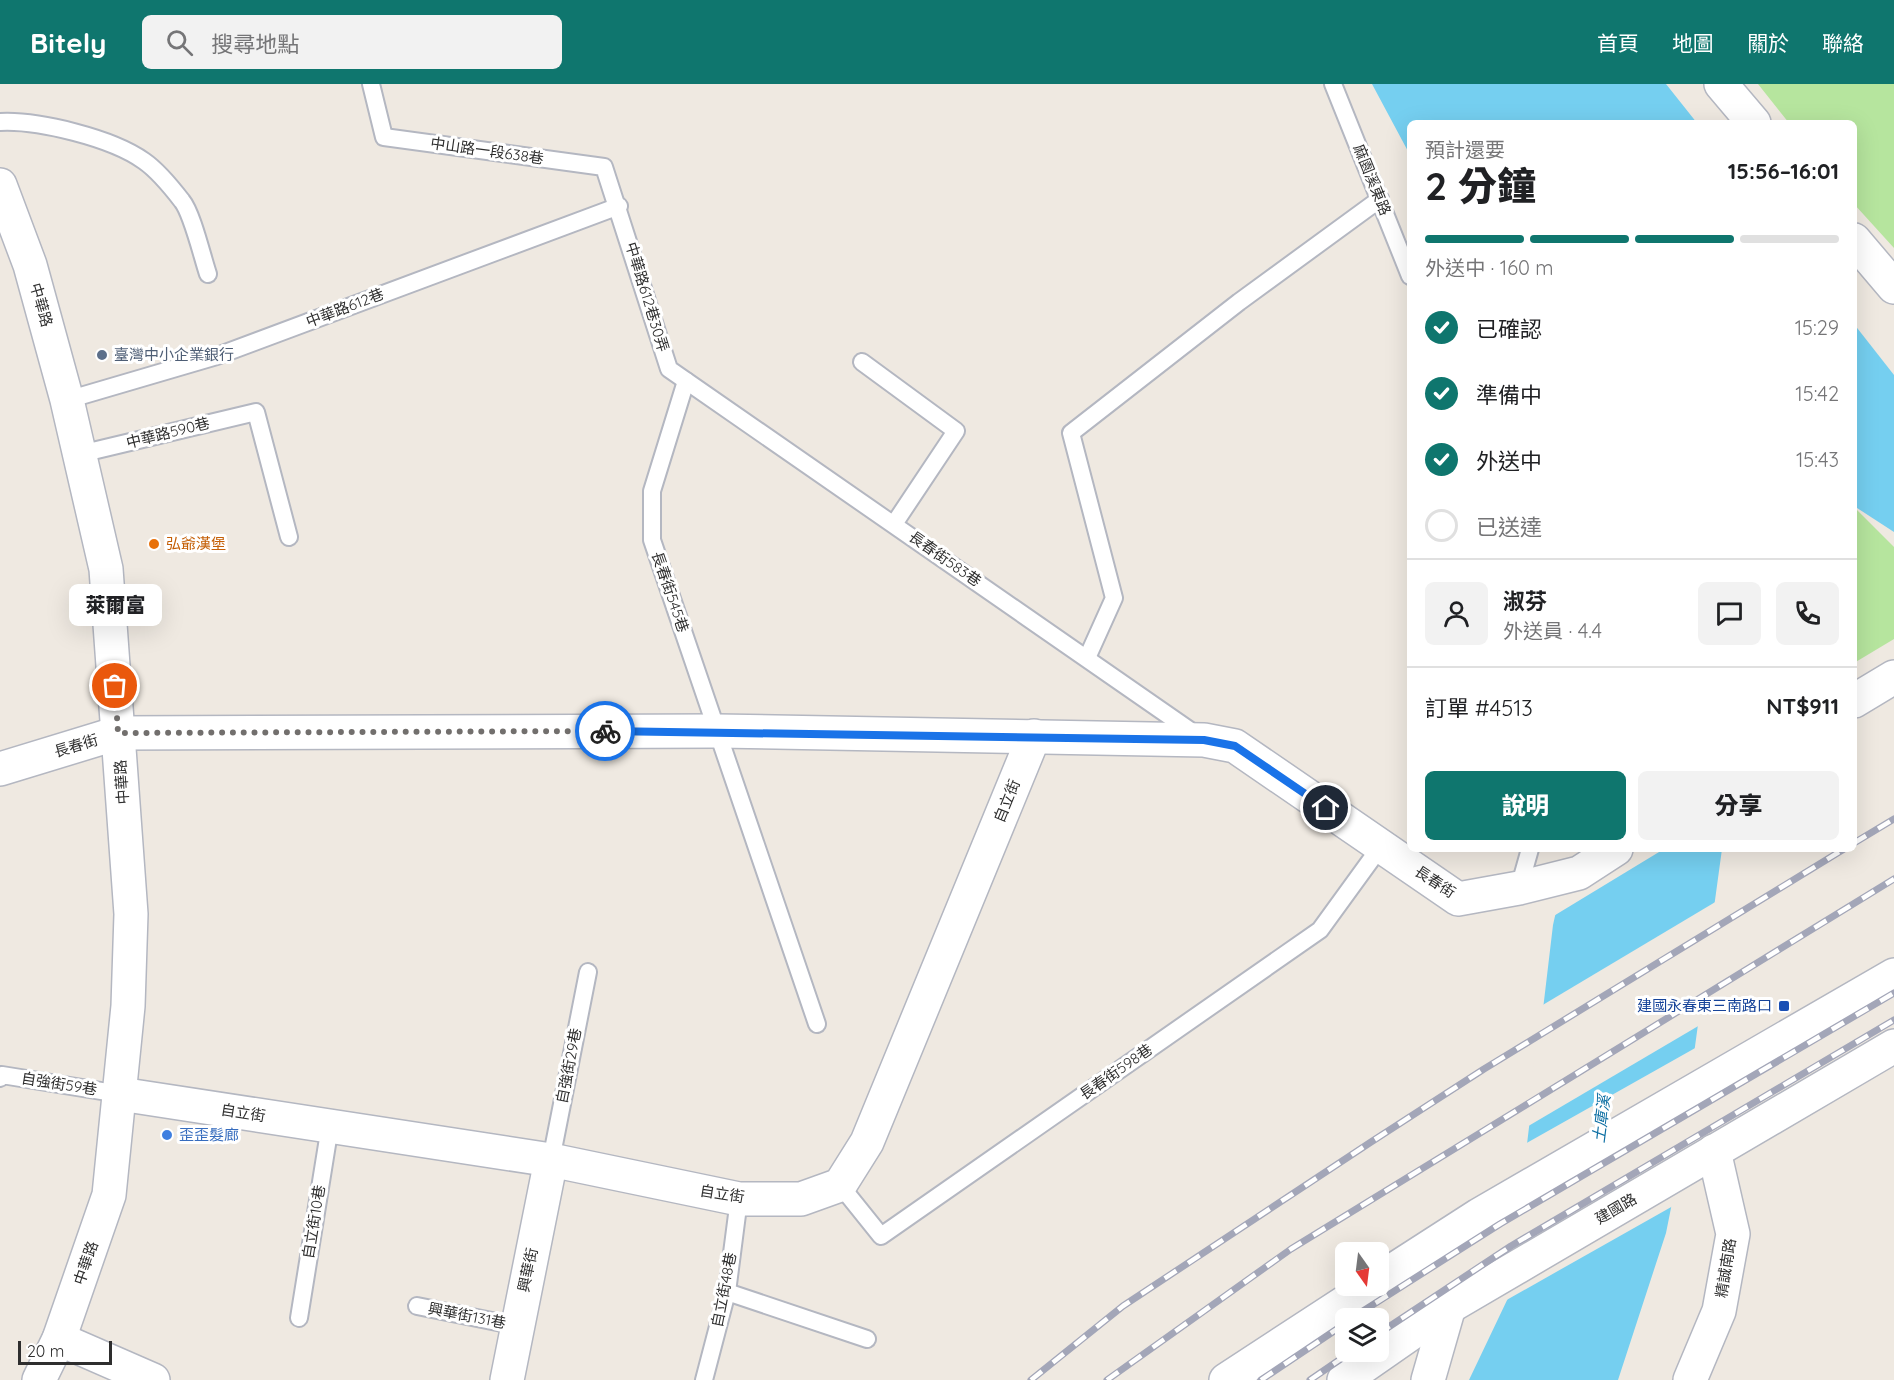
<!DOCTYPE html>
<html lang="zh-TW">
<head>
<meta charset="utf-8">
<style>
	:root { --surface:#fff; --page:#f2f2f2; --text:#202124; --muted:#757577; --line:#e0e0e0; --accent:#0f766e }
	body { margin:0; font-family:Quicksand,"Noto Sans TC",sans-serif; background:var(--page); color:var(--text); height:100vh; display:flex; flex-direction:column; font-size:22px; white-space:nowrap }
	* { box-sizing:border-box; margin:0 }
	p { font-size:20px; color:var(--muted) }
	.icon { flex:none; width:33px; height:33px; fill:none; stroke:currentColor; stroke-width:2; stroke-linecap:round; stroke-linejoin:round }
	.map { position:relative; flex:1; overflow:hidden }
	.side { position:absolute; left:1407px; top:36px; width:450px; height:732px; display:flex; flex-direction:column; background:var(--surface); border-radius:9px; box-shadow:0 6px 24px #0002 }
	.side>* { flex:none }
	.needle { width:39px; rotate:166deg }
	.buttons { position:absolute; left:1335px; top:1158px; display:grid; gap:12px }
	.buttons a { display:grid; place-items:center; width:54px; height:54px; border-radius:9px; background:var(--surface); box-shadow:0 6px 24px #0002; font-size:30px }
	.scale { position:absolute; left:18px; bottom:15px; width:94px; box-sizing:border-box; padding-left:6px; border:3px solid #2e2e2e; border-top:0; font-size:16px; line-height:21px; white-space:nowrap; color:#2e2e2e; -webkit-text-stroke:4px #fff; paint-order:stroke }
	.pin { position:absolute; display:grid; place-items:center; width:51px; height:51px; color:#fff; margin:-26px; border:3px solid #fff; border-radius:50%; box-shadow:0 2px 6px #0007 }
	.courier { position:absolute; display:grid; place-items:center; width:60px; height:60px; margin:-30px; border:4px solid #1a73e8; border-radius:50%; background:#fff; color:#222; box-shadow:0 2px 8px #0007 }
	.bubble { position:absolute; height:42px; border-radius:9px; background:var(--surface); box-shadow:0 6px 24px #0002; font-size:20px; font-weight:800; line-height:42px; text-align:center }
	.overview em { font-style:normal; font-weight:800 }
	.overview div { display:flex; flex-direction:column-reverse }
	.overview { display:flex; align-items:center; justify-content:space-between; height:102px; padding:0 18px }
	h1 { font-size:39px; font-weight:800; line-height:45px }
	.bar { display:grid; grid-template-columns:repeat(4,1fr); gap:9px 6px; align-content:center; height:72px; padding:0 18px }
	.bar i { height:8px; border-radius:4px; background:var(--line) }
	.bar .selected { background:var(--accent) }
	.bar p { grid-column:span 4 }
	.line { display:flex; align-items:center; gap:15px; padding:0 18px; border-top:2px solid var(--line) }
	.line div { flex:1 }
	.round { display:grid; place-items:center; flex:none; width:63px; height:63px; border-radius:9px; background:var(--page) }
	ol { padding:0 18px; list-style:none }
	li { display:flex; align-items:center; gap:18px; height:66px }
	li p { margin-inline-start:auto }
	li .icon { padding:6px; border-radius:50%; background:var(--accent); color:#fff; stroke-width:4 }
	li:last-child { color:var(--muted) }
	li i { width:33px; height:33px; border:3px solid var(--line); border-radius:50% }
	.action { display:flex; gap:12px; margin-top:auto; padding:12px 18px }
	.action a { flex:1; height:69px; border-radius:9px; background:var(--accent); color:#fff; font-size:24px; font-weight:800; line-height:69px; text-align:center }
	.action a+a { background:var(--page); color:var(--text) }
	header { display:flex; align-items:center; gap:36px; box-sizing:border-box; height:84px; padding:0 30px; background:var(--accent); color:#fff }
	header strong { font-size:28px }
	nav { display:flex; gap:33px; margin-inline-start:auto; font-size:21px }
	.search { width:420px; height:54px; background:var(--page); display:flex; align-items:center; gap:15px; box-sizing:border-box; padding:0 21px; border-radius:9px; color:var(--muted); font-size:22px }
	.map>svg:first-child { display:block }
	.green { fill:#b6e59e }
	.water { fill:#75cff0 }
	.pier { fill:#efe9e1 }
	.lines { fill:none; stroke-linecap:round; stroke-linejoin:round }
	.lane-casing { stroke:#b4b7c1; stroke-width:20 }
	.street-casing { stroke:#b4b7c1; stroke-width:36 }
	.secondary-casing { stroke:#b4b7c1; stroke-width:36 }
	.lane { stroke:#fff; stroke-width:16 }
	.street { stroke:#fff; stroke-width:33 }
	.secondary { stroke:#fff; stroke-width:33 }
	.rail-casing { stroke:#a3a6b8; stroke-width:7 }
	.rail { stroke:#fff; stroke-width:4.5; stroke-dasharray:14; stroke-linecap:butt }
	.done { stroke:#726f6d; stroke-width:6; stroke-dasharray:0 10.8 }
	.route { stroke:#1a73e8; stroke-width:8 }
	.service-dot { fill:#5c6f8a; stroke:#fff; stroke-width:2 }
	.food-dot { fill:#e8710a; stroke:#fff; stroke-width:2 }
	.transit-dot { fill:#1a4fb4; stroke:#fff; stroke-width:2 }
	.shop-dot { fill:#3f7fe0; stroke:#fff; stroke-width:2 }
	.labels { text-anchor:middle; stroke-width:6; stroke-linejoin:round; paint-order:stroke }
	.street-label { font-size:15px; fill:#2e2e2e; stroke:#fff }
	.service-label { font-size:15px; fill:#4e5e75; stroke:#fff; text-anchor:start }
	.food-label { font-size:15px; fill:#c56008; stroke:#fff; text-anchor:start }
	.transit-label { font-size:15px; fill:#164399; stroke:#fff; text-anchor:end }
	.shop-label { font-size:15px; fill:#366cbe; stroke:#fff; text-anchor:start }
	.water-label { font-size:16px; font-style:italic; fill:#0d6fa3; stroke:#fff }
</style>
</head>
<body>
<header>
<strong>Bitely</strong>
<div class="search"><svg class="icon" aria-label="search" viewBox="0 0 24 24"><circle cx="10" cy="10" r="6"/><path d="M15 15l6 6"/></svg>搜尋地點</div>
<nav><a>首頁</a><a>地圖</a><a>關於</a><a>聯絡</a></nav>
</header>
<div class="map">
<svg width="1894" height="1296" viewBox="0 0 1894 1296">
	<rect width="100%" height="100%" fill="#efe9e1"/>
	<g class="green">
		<polygon points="1758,0 1894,0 1894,164 1854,120 1854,39 1789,39"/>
		<polygon points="1854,423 1894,463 1894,555 1854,579"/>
	</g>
	<g class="water">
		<polygon points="1372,0 1666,0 1697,39 1410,39 1410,71"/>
		<polygon points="1854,240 1894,291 1894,448 1854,422"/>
		<polygon points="1570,765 1722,765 1677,1094 1666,1149 1618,1296 1469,1296 1509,1212 1553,841"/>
	</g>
	<g class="pier">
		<polygon points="1567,765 1664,765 1552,833"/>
		<polygon points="1717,817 1700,941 1525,1044 1541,922"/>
		<polygon points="1697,963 1673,1122 1503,1218 1506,1211 1523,1061"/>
	</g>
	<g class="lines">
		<g class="lane-casing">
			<g id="lane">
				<polyline points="371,0 384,53 604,83 669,285 1198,652"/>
				<polyline points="1333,0 1410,192"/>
				<path d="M0 38C38 36 112 54 144 77 157 86 172 104 182 117 192 129 202 172 208 190"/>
				<polyline points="862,278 956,347 894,440"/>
				<polyline points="686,297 652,407 652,456 817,940"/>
				<polyline points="67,316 217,272 619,122"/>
				<polyline points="80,370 256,328 289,453"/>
				<polyline points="1087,574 1114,514 1071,349 1239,218 1380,115"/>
				<polyline points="1519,804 1530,765"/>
				<polyline points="0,994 2,991 120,1010"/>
				<polyline points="551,1076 588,888"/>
				<polyline points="840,1101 881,1152 1320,846 1381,762"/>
				<polyline points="727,1208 867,1255"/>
				<polyline points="417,1222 517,1242"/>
				<polyline points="299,1234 330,1042"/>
				<polyline points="704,1296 727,1208 739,1115"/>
			</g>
		</g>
		<g class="street-casing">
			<g id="street">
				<polyline points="1721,0 1754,39"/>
				<polyline points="0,101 30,181 67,316 106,485 131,830 128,922 109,1111 59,1255 39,1296"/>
				<polyline points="1854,156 1894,203"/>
				<polyline points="1854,617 1894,593"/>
				<polyline points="0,685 118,649 718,647 1204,656 1235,662 1458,815 1519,804 1579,789 1616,765"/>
				<polyline points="120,1010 551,1076 739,1115 801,1115 840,1101 867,1058 1034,652"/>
				<polyline points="59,1255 153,1296"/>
				<polyline points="507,1296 551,1076"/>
				<polyline points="1428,1296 1449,1223"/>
				<polyline points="1690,1296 1719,1227 1733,1150 1714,1067"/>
			</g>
		</g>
		<g class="secondary-casing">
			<g id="secondary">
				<polyline points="1378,1196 1479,1131 1894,891"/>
				<polyline points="1226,1296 1370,1202"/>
				<polyline points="1344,1296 1449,1223 1894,962"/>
			</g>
		</g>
		<use href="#lane" class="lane"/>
		<use href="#street" class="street"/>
		<use href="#secondary" class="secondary"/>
		<g class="rail-casing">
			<g id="rail">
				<polyline points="1854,759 1894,735"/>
				<polyline points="1352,1234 1500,1140 1894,909"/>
				<polyline points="1378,1250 1511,1162 1894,936"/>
				<polyline points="1031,1296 1123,1222 1371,1058 1484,985 1844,765"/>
				<polyline points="1107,1296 1291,1165 1894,795"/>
				<polyline points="1261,1296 1346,1239"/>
				<polyline points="1310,1296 1351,1268"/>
			</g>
		</g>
		<use href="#rail" class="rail"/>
	</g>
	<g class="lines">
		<polyline class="done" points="115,602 118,649 605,647"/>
		<polyline class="route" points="605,647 1204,656 1235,662 1326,724"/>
	</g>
	<circle class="service-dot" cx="102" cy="271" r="6"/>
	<circle class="food-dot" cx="154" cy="460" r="6"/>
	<rect class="transit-dot" x="1778" y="916" width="12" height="12" rx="3"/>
	<circle class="shop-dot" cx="167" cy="1051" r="6"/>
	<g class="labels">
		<g class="street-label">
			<text transform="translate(487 67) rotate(8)" y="5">中山路一段638巷</text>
			<text transform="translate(1372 96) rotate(68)" y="5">麻園溪東路</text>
			<text transform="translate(647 213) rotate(73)" y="5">中華路612巷30弄</text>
			<text transform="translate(41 221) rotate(74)" y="5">中華路</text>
			<text transform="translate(345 224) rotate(-21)" y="5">中華路612巷</text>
			<text transform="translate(168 349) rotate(-14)" y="5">中華路590巷</text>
			<text transform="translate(945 475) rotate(35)" y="5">長春街583巷</text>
			<text transform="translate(670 508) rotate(71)" y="5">長春街545巷</text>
			<text transform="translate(76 662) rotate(-17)" y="5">長春街</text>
			<text transform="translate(122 698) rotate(-94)" y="5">中華路</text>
			<text transform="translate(1007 717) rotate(-68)" y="5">自立街</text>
			<text transform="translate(1435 798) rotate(33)" y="5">長春街</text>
			<text transform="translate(569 982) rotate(-79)" y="5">自強街29巷</text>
			<text transform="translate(1116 988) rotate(-35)" y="5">長春街598巷</text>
			<text transform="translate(59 1000) rotate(9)" y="5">自強街59巷</text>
			<text transform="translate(243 1029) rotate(9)" y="5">自立街</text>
			<text transform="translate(722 1110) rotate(9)" y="5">自立街</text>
			<text transform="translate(1616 1125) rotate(-30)" y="5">建國路</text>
			<text transform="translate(314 1138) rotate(-81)" y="5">自立街10巷</text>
			<text transform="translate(86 1179) rotate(-71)" y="5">中華路</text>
			<text transform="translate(1726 1184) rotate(-81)" y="5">精誠南路</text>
			<text transform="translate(528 1186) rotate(-78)" y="5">興華街</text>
			<text transform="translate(724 1206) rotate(-79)" y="5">自立街48巷</text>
			<text transform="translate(467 1232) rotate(11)" y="5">興華街131巷</text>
		</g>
		<g class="service-label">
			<text x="114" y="276">臺灣中小企業銀行</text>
		</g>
		<g class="food-label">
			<text x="166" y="465">弘爺漢堡</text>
		</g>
		<g class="transit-label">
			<text x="1772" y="927">建國永春東三南路口</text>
		</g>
		<g class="shop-label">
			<text x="179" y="1056">歪歪髮廊</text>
		</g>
		<g class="water-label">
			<text transform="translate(1601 1035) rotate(-83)" y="6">土庫溪</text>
		</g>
	</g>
</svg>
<div class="buttons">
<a><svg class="needle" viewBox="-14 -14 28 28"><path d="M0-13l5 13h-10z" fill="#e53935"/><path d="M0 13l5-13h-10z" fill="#757577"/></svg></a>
<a><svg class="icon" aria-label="layers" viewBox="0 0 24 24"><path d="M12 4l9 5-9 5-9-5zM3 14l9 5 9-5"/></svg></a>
</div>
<div class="scale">20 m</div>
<div class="pin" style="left:115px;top:602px;background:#ea580c"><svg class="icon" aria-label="bag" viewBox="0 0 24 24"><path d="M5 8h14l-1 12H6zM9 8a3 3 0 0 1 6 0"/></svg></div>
<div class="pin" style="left:1326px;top:724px;background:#1f2937"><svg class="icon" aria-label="home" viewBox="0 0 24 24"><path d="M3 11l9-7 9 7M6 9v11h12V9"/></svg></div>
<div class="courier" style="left:605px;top:647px"><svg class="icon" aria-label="bike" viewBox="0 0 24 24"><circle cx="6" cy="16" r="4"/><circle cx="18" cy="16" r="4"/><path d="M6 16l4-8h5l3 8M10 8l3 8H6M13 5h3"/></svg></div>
<div class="bubble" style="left:69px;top:500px;width:93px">萊爾富</div>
<section class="side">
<div class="overview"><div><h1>2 分鐘</h1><p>預計還要</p></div><em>15:56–16:01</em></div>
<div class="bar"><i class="selected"></i><i class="selected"></i><i class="selected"></i><i></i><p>外送中 · 160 m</p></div>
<ol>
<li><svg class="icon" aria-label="check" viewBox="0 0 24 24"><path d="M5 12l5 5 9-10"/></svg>已確認<p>15:29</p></li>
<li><svg class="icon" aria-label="check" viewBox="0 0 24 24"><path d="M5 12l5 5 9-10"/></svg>準備中<p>15:42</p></li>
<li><svg class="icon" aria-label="check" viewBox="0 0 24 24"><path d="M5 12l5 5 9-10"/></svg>外送中<p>15:43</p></li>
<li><i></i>已送達</li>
</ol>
<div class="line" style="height:108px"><a class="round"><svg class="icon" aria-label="person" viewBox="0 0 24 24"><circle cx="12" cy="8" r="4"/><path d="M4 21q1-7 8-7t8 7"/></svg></a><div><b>淑芬</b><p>外送員 · 4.4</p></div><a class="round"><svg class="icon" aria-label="chat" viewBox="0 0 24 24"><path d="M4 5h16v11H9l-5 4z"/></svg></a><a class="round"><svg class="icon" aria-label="phone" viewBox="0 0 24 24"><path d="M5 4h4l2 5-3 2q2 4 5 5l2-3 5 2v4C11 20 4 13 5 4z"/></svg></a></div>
<div class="line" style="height:78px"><div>訂單 #4513</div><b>NT$911</b></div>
<div class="action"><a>說明</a><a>分享</a></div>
</section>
</div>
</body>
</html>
